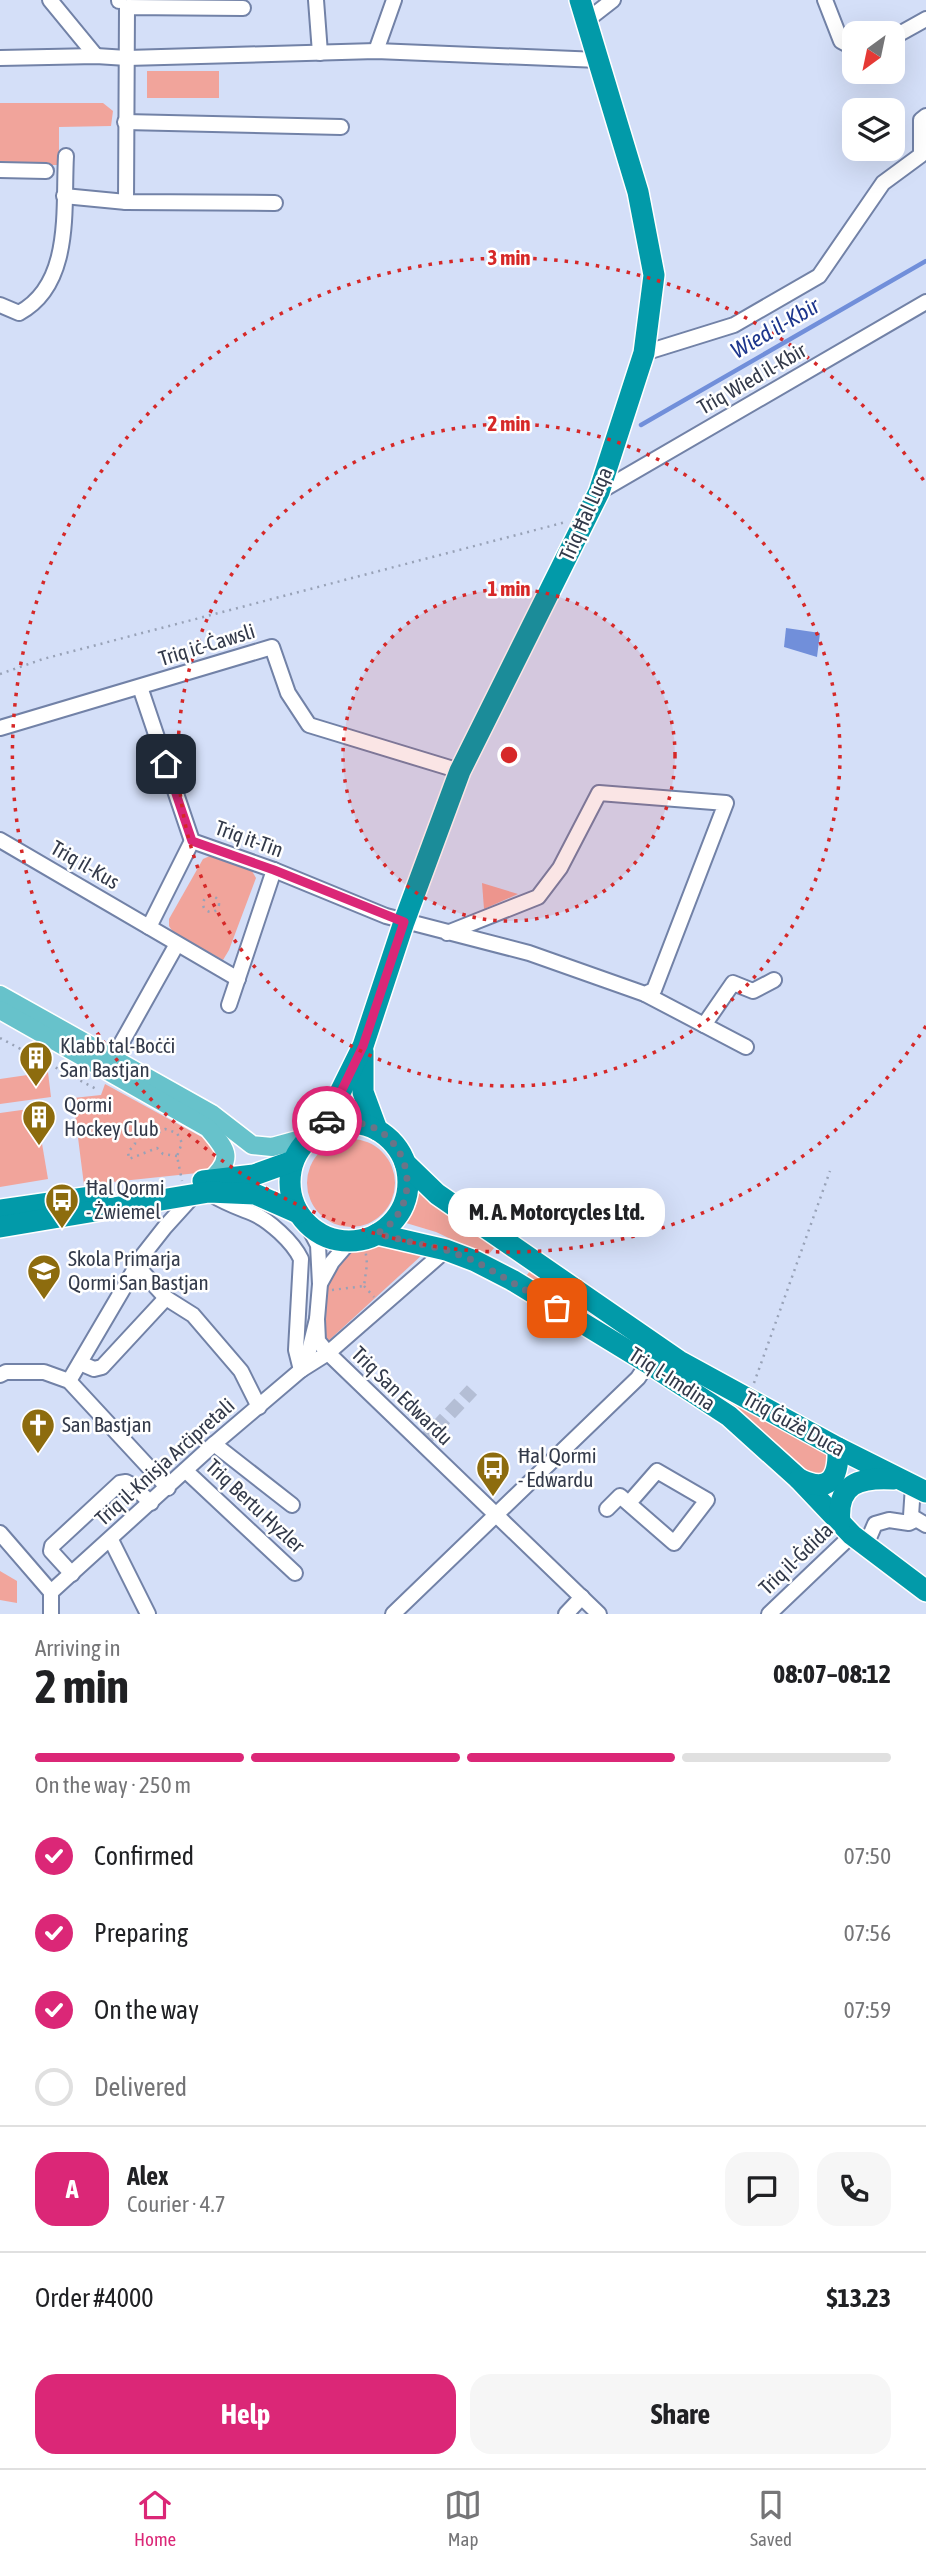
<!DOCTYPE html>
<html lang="en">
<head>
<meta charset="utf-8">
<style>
	:root { --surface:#fff; --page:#f6f6f6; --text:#202124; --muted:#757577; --line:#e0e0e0; --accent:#db2777 }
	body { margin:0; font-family:"Asap Condensed",sans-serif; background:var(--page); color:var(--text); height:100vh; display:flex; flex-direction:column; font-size:26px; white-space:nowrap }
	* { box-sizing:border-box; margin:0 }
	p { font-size:23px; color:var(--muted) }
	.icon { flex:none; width:38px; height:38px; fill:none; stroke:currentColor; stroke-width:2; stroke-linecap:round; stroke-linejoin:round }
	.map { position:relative; height:1614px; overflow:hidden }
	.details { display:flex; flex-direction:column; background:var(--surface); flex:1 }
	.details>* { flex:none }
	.needle { width:46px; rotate:213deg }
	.tools { position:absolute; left:842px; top:21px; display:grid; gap:14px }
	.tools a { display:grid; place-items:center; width:63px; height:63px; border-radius:14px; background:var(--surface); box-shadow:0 7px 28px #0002; font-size:35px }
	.pin { position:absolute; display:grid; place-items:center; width:60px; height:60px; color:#fff; margin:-30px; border-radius:14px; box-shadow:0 4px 10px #0006 }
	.courier { position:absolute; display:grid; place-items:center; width:70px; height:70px; margin:-35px; border:5px solid #db2777; border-radius:50%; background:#fff; color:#222; box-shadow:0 2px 9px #0007 }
	.bubble { position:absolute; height:49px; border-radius:21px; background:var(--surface); box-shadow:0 7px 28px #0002; font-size:23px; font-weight:700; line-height:49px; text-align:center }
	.head em { font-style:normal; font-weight:700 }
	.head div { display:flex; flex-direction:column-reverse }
	.head { display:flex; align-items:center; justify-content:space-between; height:119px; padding:0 35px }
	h1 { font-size:46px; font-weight:700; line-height:52px }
	.bar { display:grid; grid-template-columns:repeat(4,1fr); gap:10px 7px; align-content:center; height:84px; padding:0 35px }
	.bar i { height:9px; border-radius:5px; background:var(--line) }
	.bar .current { background:var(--accent) }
	.bar p { grid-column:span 4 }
	.line { display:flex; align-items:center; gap:18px; padding:0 35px; border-top:2px solid var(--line) }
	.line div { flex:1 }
	.round { display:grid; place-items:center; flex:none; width:74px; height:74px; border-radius:21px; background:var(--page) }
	ol { padding:0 35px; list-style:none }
	li { display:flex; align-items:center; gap:21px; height:77px }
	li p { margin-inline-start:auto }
	li .icon { padding:7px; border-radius:50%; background:var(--accent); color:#fff; stroke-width:4 }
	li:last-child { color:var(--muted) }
	li i { width:38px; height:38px; border:4px solid var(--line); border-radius:50% }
	.primary-button { display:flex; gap:14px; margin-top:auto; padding:14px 35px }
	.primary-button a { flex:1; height:80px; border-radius:21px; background:var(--accent); color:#fff; font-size:28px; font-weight:700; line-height:80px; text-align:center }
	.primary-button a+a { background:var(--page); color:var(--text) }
	.tab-bar { display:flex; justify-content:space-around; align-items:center; height:98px; border-top:2px solid var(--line); background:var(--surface); font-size:19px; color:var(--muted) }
	.tab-bar a { display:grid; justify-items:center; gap:4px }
	.tab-bar .current { color:var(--accent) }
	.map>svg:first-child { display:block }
	.green { fill:#f1a49b }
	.water { fill:#718fda }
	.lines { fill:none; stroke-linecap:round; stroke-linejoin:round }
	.stream { stroke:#718fda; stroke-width:4.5 }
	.minor-tunnel { stroke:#b4bed5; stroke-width:14; stroke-dasharray:14 7; stroke-linecap:butt }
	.minor-casing { stroke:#7282a7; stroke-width:18 }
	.major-casing { stroke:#fff; stroke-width:21 }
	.highway-casing { stroke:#fff; stroke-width:24 }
	.path { stroke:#98a2b7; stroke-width:2.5; stroke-dasharray:2 5; stroke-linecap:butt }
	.minor { stroke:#fff; stroke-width:14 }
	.major { stroke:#67c2cb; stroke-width:18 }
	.highway { stroke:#029aa9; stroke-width:21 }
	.done { stroke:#6b7487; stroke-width:7; stroke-dasharray:0 12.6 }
	.route { stroke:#db2777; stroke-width:9 }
	.ring { fill:none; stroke:#d62828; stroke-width:3.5; stroke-dasharray:3.5 7 }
	.labels { text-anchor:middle; stroke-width:5; stroke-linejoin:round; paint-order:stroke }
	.street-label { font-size:21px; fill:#333a4a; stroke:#fff }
	.poi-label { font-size:21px; fill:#333a4a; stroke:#fff; text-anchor:start }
	.water-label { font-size:23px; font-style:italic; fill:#1d368d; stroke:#fff }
	.centre { fill:#d62828; stroke:#fff; stroke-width:3.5 }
	.ring-label { font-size:21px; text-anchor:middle; font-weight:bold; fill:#d62828; stroke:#fff; stroke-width:5; stroke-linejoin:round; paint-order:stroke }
</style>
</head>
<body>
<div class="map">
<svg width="926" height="1614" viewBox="0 0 926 1614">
	<rect width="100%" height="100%" fill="#d4dff8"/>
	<g class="green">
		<rect x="147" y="71" width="72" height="27"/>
		<polygon points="0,103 103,103 113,111 111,126 59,127 59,165 0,165"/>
		<polygon points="212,855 252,871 256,878 229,950 223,960 173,932 169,926 169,919 203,859"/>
		<polygon points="482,883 518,894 484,909"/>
		<polygon points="48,1072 51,1097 0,1104 0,1079"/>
		<polygon points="105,1084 209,1141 218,1154 217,1165 207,1172 84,1185 73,1098 101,1095"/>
		<polygon points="36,1108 48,1179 0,1187 0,1113"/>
		<circle cx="351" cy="1183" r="44"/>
		<polygon points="418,1191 495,1247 487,1256 436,1232 406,1223 415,1207"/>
		<path d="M378 1246 422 1255 326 1343C326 1314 317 1266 351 1252 359 1249 369 1248 378 1246Z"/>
		<polygon points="530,1271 824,1451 829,1457 824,1474 809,1476 619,1335 526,1276"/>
		<polygon points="0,1571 17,1581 17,1603 0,1600"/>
	</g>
	<polygon class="water" points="786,628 820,633 817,657 784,647"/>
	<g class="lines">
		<polyline class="stream" points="641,425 926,261"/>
		<polyline class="minor-tunnel" points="421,1444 472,1390"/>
		<g class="minor-casing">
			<g id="minor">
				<polyline points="50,0 96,56"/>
				<polyline points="119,0 119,1"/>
				<polyline points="316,0 320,53"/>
				<polyline points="825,0 841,41 854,48"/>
				<polyline points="586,21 613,0"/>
				<polyline points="892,38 926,19"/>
				<polyline points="376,51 394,0"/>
				<polyline points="0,58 96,56 127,58 376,51 599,60"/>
				<polyline points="125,122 341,127"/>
				<polyline points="0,170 46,171"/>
				<polyline points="64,196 126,202 275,203"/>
				<polyline points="126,202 127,7 243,8"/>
				<path d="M0 305 19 313C73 284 63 208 66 156"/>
				<polyline points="644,353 734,325 819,276 883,183 921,155 921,120 926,116"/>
				<polyline points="599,492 926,302"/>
				<polyline points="140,687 192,841 274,870 386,916 529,953 645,994 654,990 726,803 599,793 560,868 538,897 447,933"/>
				<polyline points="0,728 272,647 288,693 309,725 460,771"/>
				<polyline points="0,840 238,979"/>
				<polyline points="149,927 192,841"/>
				<polyline points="645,994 746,1047"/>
				<polyline points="229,1005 274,870"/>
				<polyline points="704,1025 733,983 753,991 774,980"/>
				<polyline points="112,1060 177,944"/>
				<path d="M211 1194C225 1203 237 1207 252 1213 269 1220 293 1242 301 1259L296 1350 301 1370"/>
				<polyline points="137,1266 166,1298 193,1315 241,1371 259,1407"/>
				<polyline points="321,1282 332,1262 350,1241"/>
				<polyline points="317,1319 318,1341 328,1353 599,1614"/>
				<polyline points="80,1363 94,1369 102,1367 166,1298"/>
				<polyline points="301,1370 309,1351 317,1319 320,1284 318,1245 307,1224"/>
				<polyline points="0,1375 6,1372 44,1372 69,1381 168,1488"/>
				<polyline points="69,1381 143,1255 165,1227 194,1195"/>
				<polyline points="214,1444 292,1505"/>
				<polyline points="186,1471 295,1573"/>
				<polyline points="913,1486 911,1516 926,1525"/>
				<polyline points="607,1509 620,1496 674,1543 707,1500 657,1471 629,1503"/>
				<polyline points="0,1533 51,1592"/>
				<polyline points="111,1540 148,1614"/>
				<polyline points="866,1545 875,1524 889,1520 909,1523 915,1520"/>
				<polyline points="72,1574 51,1551 52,1546 120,1483 126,1482 132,1485 151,1503"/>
				<polyline points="51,1614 51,1592 214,1444 301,1370 328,1353 446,1250"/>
				<polyline points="393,1614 638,1378 648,1363"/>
				<polyline points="566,1614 582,1597"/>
				<polyline points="769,1614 852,1535"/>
			</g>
		</g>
		<g class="major-casing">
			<g id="major">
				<polyline points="0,995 212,1114 252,1145 272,1147 312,1136"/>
				<path d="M0 1010 208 1128C227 1151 234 1157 211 1180"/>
			</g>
		</g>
		<g class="highway-casing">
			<g id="highway">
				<polyline points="363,1051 363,1092 377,1130"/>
				<circle cx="349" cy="1182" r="59"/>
				<polyline points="322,1129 363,1046 404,922 460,771 599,492 644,353 654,275 638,192 580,0"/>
				<polyline points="405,1163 437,1194 679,1361 838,1448 926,1492"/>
				<polyline points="203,1181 254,1175 293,1161"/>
				<polyline points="0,1210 98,1196"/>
				<polyline points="0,1227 209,1192 255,1194 298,1213"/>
				<polyline points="377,1234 446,1250 475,1261 512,1280 648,1363 729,1416 799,1479 852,1535 926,1591"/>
				<path d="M799 1479C830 1494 839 1478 838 1448"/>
				<path d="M840 1523C836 1483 860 1477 894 1479"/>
			</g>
		</g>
		<g class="path">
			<polyline points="0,674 43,659 566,522"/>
			<circle cx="211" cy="904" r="8"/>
			<polyline points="0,1038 98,1090"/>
			<polyline points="177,1156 163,1154 157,1148 129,1159 128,1152 135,1144 135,1128 149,1129 156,1134 165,1129 177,1133 182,1143 177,1156 182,1181"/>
			<polyline points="364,1286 374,1297"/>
			<polyline points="332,1290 364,1286 367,1264 365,1246"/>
			<polyline points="754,1383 830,1171"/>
		</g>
		<use href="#minor" class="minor"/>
		<use href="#major" class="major"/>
		<use href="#highway" class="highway"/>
	</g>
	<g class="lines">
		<path class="done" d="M327 1121 322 1129C334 1125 346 1121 359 1123 404 1131 422 1187 393 1221 389 1226 382 1230 377 1234L446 1250 475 1261 557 1308"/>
		<polyline class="route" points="166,764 192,841 274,870 404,922 363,1046 327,1121"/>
	</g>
	<circle cx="509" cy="755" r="166" fill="#d62828" fill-opacity=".12"/>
	<g class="ring">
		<circle cx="509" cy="755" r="166"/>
		<circle cx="509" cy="755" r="331"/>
		<path d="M926 1026A497 497 0 1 1 926 484"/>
	</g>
	<defs>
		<g id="building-pin" transform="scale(1.75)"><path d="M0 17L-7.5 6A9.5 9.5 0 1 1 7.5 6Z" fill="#8d6c0e" stroke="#fff"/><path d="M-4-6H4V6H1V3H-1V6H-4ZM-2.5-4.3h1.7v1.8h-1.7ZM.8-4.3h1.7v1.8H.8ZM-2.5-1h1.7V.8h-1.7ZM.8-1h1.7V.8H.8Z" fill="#fff"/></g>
		<g id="bus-pin" transform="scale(1.75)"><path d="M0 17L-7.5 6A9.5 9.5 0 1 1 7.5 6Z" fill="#8d6c0e" stroke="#fff"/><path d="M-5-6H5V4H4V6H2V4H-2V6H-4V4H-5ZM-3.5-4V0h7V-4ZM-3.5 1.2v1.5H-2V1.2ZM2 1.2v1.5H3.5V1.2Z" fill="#fff"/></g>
		<g id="school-pin" transform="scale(1.75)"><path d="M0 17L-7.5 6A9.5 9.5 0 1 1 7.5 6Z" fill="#8d6c0e" stroke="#fff"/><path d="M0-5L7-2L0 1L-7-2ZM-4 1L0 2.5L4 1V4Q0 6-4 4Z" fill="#fff"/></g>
		<g id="church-pin" transform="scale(1.75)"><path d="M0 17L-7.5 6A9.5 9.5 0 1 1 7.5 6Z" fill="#8d6c0e" stroke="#fff"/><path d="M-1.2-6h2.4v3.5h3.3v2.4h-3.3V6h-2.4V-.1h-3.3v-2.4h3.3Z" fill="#fff"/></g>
	</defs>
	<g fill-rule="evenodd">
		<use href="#building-pin" x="36" y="1058"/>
		<use href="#building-pin" x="39" y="1117"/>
		<use href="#bus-pin" x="62" y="1200"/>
		<use href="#school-pin" x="44" y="1271"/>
		<use href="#church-pin" x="38" y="1425"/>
		<use href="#bus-pin" x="493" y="1468"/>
	</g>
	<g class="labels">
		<g class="street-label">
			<text transform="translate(752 379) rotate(-30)" y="7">Triq Wied il-Kbir</text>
			<text transform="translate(586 514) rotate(-66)" y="7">Triq Ħal Luqa</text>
			<text transform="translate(207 645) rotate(-17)" y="7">Triq iċ-Ċawsli</text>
			<text transform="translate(249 839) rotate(20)" y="7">Triq it-Tin</text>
			<text transform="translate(85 865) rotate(30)" y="7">Triq il-Kus</text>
			<text transform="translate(672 1379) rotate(33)" y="7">Triq l-Imdina</text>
			<text transform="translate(402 1396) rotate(44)" y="7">Triq San Edwardu</text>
			<text transform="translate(794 1424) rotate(29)" y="7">Triq Ġużè Duca</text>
			<text transform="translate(165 1462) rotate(-42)" y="7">Triq il-Knisja Arċipretali</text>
			<text transform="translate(255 1506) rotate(43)" y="7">Triq Bertu Hyzler</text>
			<text transform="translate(796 1559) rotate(-44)" y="7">Triq il-Ġdida</text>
		</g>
		<g class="poi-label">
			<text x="60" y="1053">Klabb tal-Boċċi<tspan x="60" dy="24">San Bastjan</tspan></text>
			<text x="64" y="1112">Qormi<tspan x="64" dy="24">Hockey Club</tspan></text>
			<text x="86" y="1195">Ħal Qormi<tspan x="86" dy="24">- Żwiemel</tspan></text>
			<text x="68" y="1266">Skola Primarja<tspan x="68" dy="24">Qormi San Bastjan</tspan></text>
			<text x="62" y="1432">San Bastjan</text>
			<text x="518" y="1463">Ħal Qormi<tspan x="518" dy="24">- Edwardu</tspan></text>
		</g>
		<g class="water-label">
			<text transform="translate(775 328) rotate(-30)" y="8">Wied il-Kbir</text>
		</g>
	</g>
	<circle cx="509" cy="755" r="10" class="centre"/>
	<g class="ring-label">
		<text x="509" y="265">3 min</text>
		<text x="509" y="431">2 min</text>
		<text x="509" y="596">1 min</text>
	</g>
</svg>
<div class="tools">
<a><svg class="needle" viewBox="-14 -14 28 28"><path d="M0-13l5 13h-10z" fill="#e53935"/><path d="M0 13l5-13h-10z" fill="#757577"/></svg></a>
<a><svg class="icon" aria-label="layers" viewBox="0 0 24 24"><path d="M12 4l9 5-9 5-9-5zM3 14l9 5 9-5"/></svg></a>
</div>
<div class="pin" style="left:557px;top:1308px;background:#ea580c"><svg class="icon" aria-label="bag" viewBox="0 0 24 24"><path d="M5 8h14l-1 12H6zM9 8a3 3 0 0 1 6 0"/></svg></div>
<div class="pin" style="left:166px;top:764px;background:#1f2937"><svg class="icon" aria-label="home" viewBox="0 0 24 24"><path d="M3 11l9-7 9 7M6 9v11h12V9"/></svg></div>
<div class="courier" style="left:327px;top:1121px"><svg class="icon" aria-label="car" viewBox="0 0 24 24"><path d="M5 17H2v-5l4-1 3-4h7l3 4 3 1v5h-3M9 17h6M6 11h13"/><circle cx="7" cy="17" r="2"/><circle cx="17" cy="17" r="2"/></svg></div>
<div class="bubble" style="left:448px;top:1188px;width:217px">M. A. Motorcycles Ltd.</div>
</div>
<section class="details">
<div class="head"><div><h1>2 min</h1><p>Arriving in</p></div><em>08:07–08:12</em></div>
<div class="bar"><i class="current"></i><i class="current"></i><i class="current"></i><i></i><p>On the way · 250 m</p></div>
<ol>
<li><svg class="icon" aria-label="check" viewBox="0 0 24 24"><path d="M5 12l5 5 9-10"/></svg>Confirmed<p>07:50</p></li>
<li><svg class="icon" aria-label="check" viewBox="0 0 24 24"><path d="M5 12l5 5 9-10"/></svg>Preparing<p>07:56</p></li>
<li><svg class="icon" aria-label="check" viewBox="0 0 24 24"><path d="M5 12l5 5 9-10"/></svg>On the way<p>07:59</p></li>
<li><i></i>Delivered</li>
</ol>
<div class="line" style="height:126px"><b class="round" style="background:var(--accent);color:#fff">A</b><div><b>Alex</b><p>Courier · 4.7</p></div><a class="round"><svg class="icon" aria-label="chat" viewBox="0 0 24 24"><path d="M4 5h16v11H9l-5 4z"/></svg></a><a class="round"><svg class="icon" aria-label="phone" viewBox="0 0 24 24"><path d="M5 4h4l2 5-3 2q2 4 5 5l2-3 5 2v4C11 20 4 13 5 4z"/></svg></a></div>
<div class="line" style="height:91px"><div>Order #4000</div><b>$13.23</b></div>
<div class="primary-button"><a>Help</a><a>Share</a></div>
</section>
<nav class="tab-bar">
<a class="current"><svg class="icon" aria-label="home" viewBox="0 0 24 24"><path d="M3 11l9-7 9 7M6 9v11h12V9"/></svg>Home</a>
<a><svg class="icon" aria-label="map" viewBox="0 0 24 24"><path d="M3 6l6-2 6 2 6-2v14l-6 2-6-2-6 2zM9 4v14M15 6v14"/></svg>Map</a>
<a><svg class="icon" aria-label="saved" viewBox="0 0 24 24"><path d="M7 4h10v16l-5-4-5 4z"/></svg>Saved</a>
</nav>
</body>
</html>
